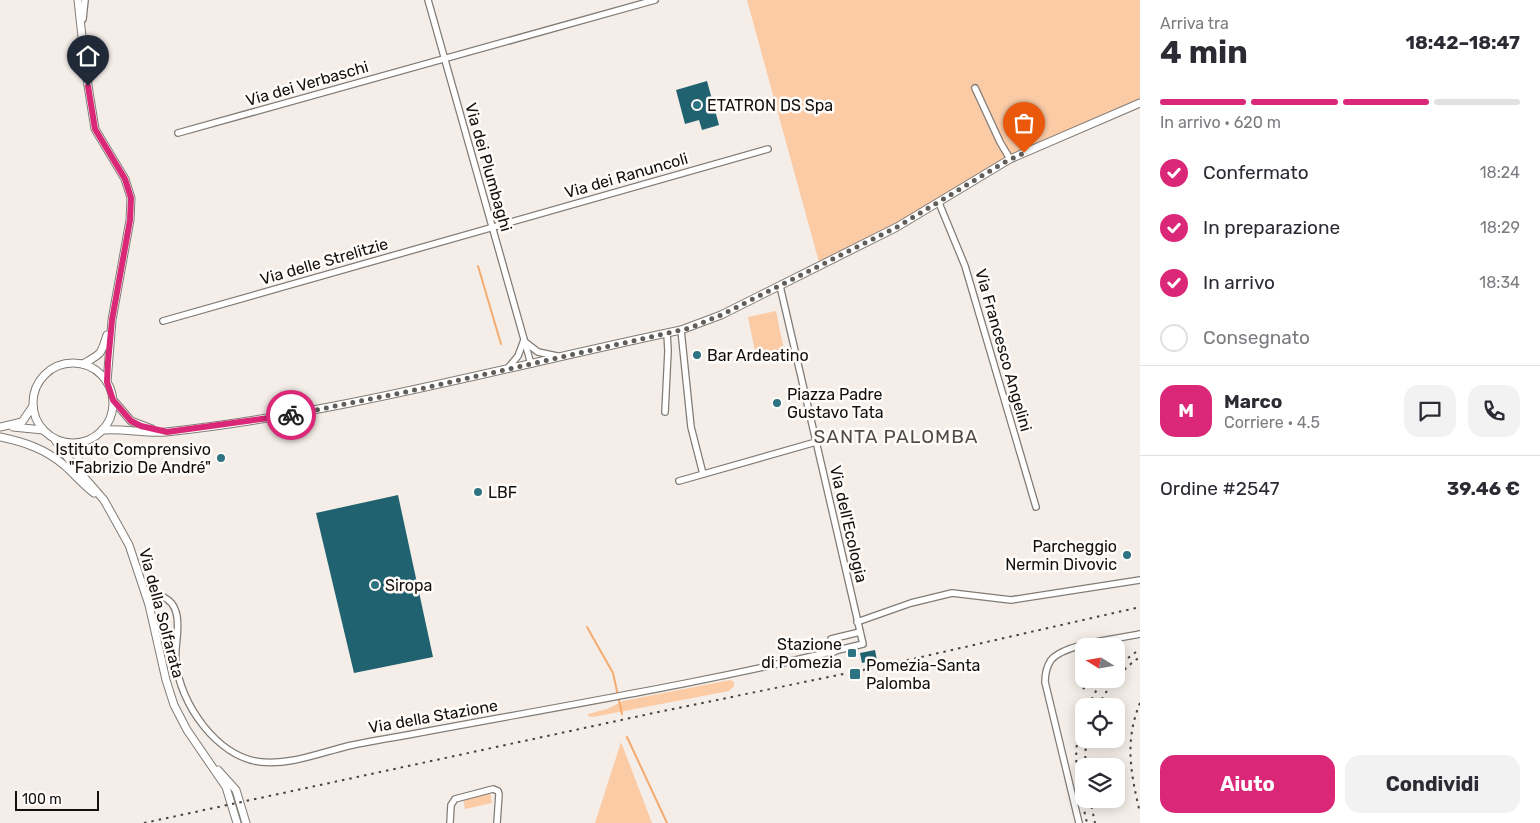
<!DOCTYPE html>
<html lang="it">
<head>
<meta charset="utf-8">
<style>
	:root { --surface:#fff; --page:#f2f2f3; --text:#2b2b33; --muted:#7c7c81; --line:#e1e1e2; --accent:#db2777 }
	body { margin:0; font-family:Rubik,sans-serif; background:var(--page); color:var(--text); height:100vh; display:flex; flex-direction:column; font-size:19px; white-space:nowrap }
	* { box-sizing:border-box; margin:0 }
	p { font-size:16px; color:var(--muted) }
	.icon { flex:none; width:28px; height:28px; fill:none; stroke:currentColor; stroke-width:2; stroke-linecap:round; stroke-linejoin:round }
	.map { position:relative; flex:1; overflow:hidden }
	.side { display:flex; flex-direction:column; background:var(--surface); width:400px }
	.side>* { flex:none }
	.needle { width:32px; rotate:281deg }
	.fabs { position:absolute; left:1075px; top:638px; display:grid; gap:10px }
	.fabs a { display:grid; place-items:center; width:50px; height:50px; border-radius:10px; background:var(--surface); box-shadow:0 2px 12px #0003; font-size:25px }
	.scale { position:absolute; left:15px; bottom:12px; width:84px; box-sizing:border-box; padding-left:5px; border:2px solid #12100e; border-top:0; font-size:14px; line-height:18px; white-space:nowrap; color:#12100e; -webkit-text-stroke:4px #fffcfa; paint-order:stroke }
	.pin { position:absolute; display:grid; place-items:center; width:42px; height:42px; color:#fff; margin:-51px -21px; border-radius:50% 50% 50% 0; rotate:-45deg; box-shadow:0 0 5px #0007 }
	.pin .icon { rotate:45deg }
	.courier { position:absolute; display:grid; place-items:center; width:50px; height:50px; margin:-25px; border:4px solid #db2777; border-radius:50%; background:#fff; color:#222; box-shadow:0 1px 6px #0007 }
	.summary em { font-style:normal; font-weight:700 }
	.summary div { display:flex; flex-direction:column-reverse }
	.summary { display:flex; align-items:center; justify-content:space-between; height:85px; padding:0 20px }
	h1 { font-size:32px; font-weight:700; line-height:38px }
	.bar { display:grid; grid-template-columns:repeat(4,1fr); gap:8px 5px; align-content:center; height:60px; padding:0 20px }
	.bar i { height:6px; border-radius:4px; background:var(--line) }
	.bar .on { background:var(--accent) }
	.bar p { grid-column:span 4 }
	.line { display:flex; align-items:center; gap:12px; padding:0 20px; border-top:1px solid var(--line) }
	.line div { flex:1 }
	.round { display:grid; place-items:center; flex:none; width:52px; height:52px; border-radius:15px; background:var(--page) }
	ol { padding:0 20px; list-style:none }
	li { display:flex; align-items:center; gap:15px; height:55px }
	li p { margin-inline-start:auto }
	li .icon { padding:5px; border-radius:50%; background:var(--accent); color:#fff; stroke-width:4 }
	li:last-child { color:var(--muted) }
	li i { width:28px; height:28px; border:2px solid var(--line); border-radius:50% }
	.action { display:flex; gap:10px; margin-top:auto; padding:10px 20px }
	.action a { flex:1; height:58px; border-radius:15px; background:var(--accent); color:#fff; font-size:20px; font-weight:700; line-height:58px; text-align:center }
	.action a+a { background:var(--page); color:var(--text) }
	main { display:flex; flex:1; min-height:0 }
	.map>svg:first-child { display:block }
	.green { fill:#fbcba6 }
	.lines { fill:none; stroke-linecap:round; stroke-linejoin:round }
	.stream { stroke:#f4ab70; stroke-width:2 }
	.building { fill:#206270 }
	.minor-casing { stroke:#817b76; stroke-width:8 }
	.major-casing { stroke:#817b76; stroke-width:9 }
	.minor { stroke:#fff; stroke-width:5.5 }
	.major { stroke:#fff; stroke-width:7 }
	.rail { stroke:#45423f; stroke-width:2; stroke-dasharray:2.5 5; stroke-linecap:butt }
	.done { stroke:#615e5a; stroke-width:5; stroke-dasharray:0 9 }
	.route { stroke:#db2777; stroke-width:6 }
	.poi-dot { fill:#2e7381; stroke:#fffcfa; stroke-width:2 }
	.labels { text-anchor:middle; stroke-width:5; stroke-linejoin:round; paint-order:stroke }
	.street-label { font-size:16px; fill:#12100e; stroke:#fffcfa }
	.poi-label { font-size:16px; fill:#12100e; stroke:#fffcfa; text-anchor:start }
	.quarter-label { font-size:19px; letter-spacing:1px; fill:#524c48; stroke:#fffcfa }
</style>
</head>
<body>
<main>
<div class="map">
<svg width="1140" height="823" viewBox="0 0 1140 823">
	<rect width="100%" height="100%" fill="#f5eee8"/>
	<g class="green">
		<polygon points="747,0 1140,0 1140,103 1038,147 939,203 820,266"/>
		<polygon points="776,311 784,350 756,356 748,317"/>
		<polygon points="730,680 734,682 734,686 729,691 593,717 588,716 588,714 607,709 623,701"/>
		<polygon points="621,742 652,823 595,823"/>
		<polygon points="490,792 492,803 465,809 463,798"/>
	</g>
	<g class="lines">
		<g class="stream">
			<polyline points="478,266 501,344"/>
			<polyline points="587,627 613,673 622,714"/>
			<polyline points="627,737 667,823"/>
		</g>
	</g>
	<g class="building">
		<polygon points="707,81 719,125 702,130 699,120 685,124 676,90"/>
		<polygon points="398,495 433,657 354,673 316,513"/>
		<polygon points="875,650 877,660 862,663 860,653"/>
	</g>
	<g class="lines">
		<g class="minor-casing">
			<g id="minor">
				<polyline points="428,0 531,364"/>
				<polyline points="83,19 85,0"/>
				<polyline points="975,88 1000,142 1010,159"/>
				<polyline points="178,133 655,0"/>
				<polyline points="939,203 965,266 1036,507"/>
				<polyline points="163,321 768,149"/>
				<polyline points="681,330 691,427 703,474"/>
				<polyline points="525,342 538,352 557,356"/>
				<polyline points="508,368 518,356 524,340"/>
				<polyline points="665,412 668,351 667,333"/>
				<polyline points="679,481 816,442"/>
				<path d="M146 596C159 593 172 598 176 612 181 628 174 646 176 662 180 704 217 757 261 762 290 765 320 753 348 746 366 742 384 739 402 736 556 707 711 682 863 644L780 286"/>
				<polyline points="857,622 911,603 952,593 1011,600 1140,580"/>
				<polyline points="834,652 831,639 860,632"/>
				<polyline points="450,823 451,805 455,799 493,789 498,791 499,794 497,823"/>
				<path d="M1079 823 1045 682C1045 674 1047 666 1051 660 1065 643 1119 639 1140 634"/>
			</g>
		</g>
		<g class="major-casing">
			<g id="major">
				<polyline points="78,0 86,73 95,129 125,179 131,198 130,220 112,320 107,382"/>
				<circle cx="73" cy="403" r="40"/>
				<path d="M83 364C102 353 100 356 107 335"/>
				<polyline points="114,401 131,421 152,429"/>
				<polyline points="0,427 22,422 33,406"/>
				<polyline points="13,427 43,430"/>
				<path d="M102 430C124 428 145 434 166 432 341 413 509 366 681 330L721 315 897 227 1010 159 1140 103"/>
				<path d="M0 437C24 442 46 449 65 466 75 475 83 485 94 493"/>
				<polyline points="55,440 70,461 104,500 129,545 149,605 166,680 174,705 187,730 226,787 237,823"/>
				<polyline points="82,472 78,458 84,442"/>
				<polyline points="218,770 236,790 246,823"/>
			</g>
		</g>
		<use href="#minor" class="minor"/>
		<use href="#major" class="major"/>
		<g class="rail">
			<polyline points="1116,667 1140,649"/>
			<polyline points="1083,689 1093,679"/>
			<path d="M1140 703C1124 742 1131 774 1140 813"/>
			<polyline points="1088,706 1096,691 1105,679"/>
			<path d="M1098 706C1108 687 1122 669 1140 657"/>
			<path d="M1084 716C1069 751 1079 788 1087 823"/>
			<polyline points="1085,766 1086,739"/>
			<polyline points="1090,799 1095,823"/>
			<polyline points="144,823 663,711 873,668 1140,607"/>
		</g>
	</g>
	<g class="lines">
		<polyline class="done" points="291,415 420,389 690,328 721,315 897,227 1005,162 1024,153"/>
		<polyline class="route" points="88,86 95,129 125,179 131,198 130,220 112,320 108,362 107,382 113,400 131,421 141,426 167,432 291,415"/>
	</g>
	<g class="poi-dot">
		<circle cx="697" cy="105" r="5"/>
		<circle cx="697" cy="355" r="5"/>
		<circle cx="777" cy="403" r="5"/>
		<circle cx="221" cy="458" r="5"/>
		<circle cx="478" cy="492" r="5"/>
		<circle cx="1127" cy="555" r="5"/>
		<circle cx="375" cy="585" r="5"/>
		<rect x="847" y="648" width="10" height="10" rx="2.5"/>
		<rect x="849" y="668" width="12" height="12" rx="2.5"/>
	</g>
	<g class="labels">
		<g class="street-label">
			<text transform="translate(307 83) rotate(-16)" y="6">Via dei Verbaschi</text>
			<text transform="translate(489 167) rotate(74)" y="6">Via dei Plumbaghi</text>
			<text transform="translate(626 175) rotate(-16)" y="6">Via dei Ranuncoli</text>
			<text transform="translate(324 261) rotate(-16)" y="6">Via delle Strelitzie</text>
			<text transform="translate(1004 350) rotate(74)" y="6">Via Francesco Angelini</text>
			<text transform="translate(849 524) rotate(77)" y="6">Via dell'Ecologia</text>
			<text transform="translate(162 613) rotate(75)" y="6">Via della Solfarata</text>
			<text transform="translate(433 716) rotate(-10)" y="6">Via della Stazione</text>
		</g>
		<g class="poi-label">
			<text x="707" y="111">ETATRON DS Spa</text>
			<text x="707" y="361">Bar Ardeatino</text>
			<text x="787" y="400">Piazza Padre<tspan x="787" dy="18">Gustavo Tata</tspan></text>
			<text x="211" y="455" text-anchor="end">Istituto Comprensivo<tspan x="211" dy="18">"Fabrizio De André"</tspan></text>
			<text x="488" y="498">LBF</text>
			<text x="1117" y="552" text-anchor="end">Parcheggio<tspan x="1117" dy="18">Nermin Divovic</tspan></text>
			<text x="385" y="591">Siropa</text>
			<text x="842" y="650" text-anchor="end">Stazione<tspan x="842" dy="18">di Pomezia</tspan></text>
			<text x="866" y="671">Pomezia-Santa<tspan x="866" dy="18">Palomba</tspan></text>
		</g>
		<g class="quarter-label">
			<text x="896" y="443">SANTA PALOMBA</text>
		</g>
	</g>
</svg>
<div class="fabs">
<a><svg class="needle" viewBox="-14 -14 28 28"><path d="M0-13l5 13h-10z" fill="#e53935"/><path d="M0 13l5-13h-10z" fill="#7c7c81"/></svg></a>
<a><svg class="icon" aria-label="locate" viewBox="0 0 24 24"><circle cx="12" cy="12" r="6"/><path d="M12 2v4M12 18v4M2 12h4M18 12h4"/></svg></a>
<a><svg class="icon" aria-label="layers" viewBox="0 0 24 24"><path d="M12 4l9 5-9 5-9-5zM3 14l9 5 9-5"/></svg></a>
</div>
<div class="scale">100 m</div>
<div class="pin" style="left:1024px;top:153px;background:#ea580c"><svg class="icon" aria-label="bag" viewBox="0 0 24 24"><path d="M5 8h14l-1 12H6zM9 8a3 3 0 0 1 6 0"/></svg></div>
<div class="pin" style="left:88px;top:86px;background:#1f2937"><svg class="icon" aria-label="home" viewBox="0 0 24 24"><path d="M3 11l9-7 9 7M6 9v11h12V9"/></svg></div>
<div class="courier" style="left:291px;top:415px"><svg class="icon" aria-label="bike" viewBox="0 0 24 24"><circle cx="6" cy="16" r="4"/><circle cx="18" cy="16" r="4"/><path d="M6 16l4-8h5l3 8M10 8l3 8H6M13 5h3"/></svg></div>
</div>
<section class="side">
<div class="summary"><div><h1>4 min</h1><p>Arriva tra</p></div><em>18:42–18:47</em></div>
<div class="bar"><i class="on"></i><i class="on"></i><i class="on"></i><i></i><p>In arrivo · 620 m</p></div>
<ol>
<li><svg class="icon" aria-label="check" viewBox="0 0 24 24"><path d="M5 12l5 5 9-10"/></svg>Confermato<p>18:24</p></li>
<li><svg class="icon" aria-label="check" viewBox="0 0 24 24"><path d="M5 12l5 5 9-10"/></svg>In preparazione<p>18:29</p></li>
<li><svg class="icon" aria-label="check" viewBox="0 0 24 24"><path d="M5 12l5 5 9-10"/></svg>In arrivo<p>18:34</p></li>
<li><i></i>Consegnato</li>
</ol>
<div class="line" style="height:90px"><b class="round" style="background:var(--accent);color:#fff">M</b><div><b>Marco</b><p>Corriere · 4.5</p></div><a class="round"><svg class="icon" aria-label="chat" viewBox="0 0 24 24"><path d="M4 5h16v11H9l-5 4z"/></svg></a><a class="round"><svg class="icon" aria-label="phone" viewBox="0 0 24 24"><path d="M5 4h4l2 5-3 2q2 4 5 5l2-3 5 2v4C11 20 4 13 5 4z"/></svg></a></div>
<div class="line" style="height:65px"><div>Ordine #2547</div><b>39.46 €</b></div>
<div class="action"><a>Aiuto</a><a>Condividi</a></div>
</section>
</main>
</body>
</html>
